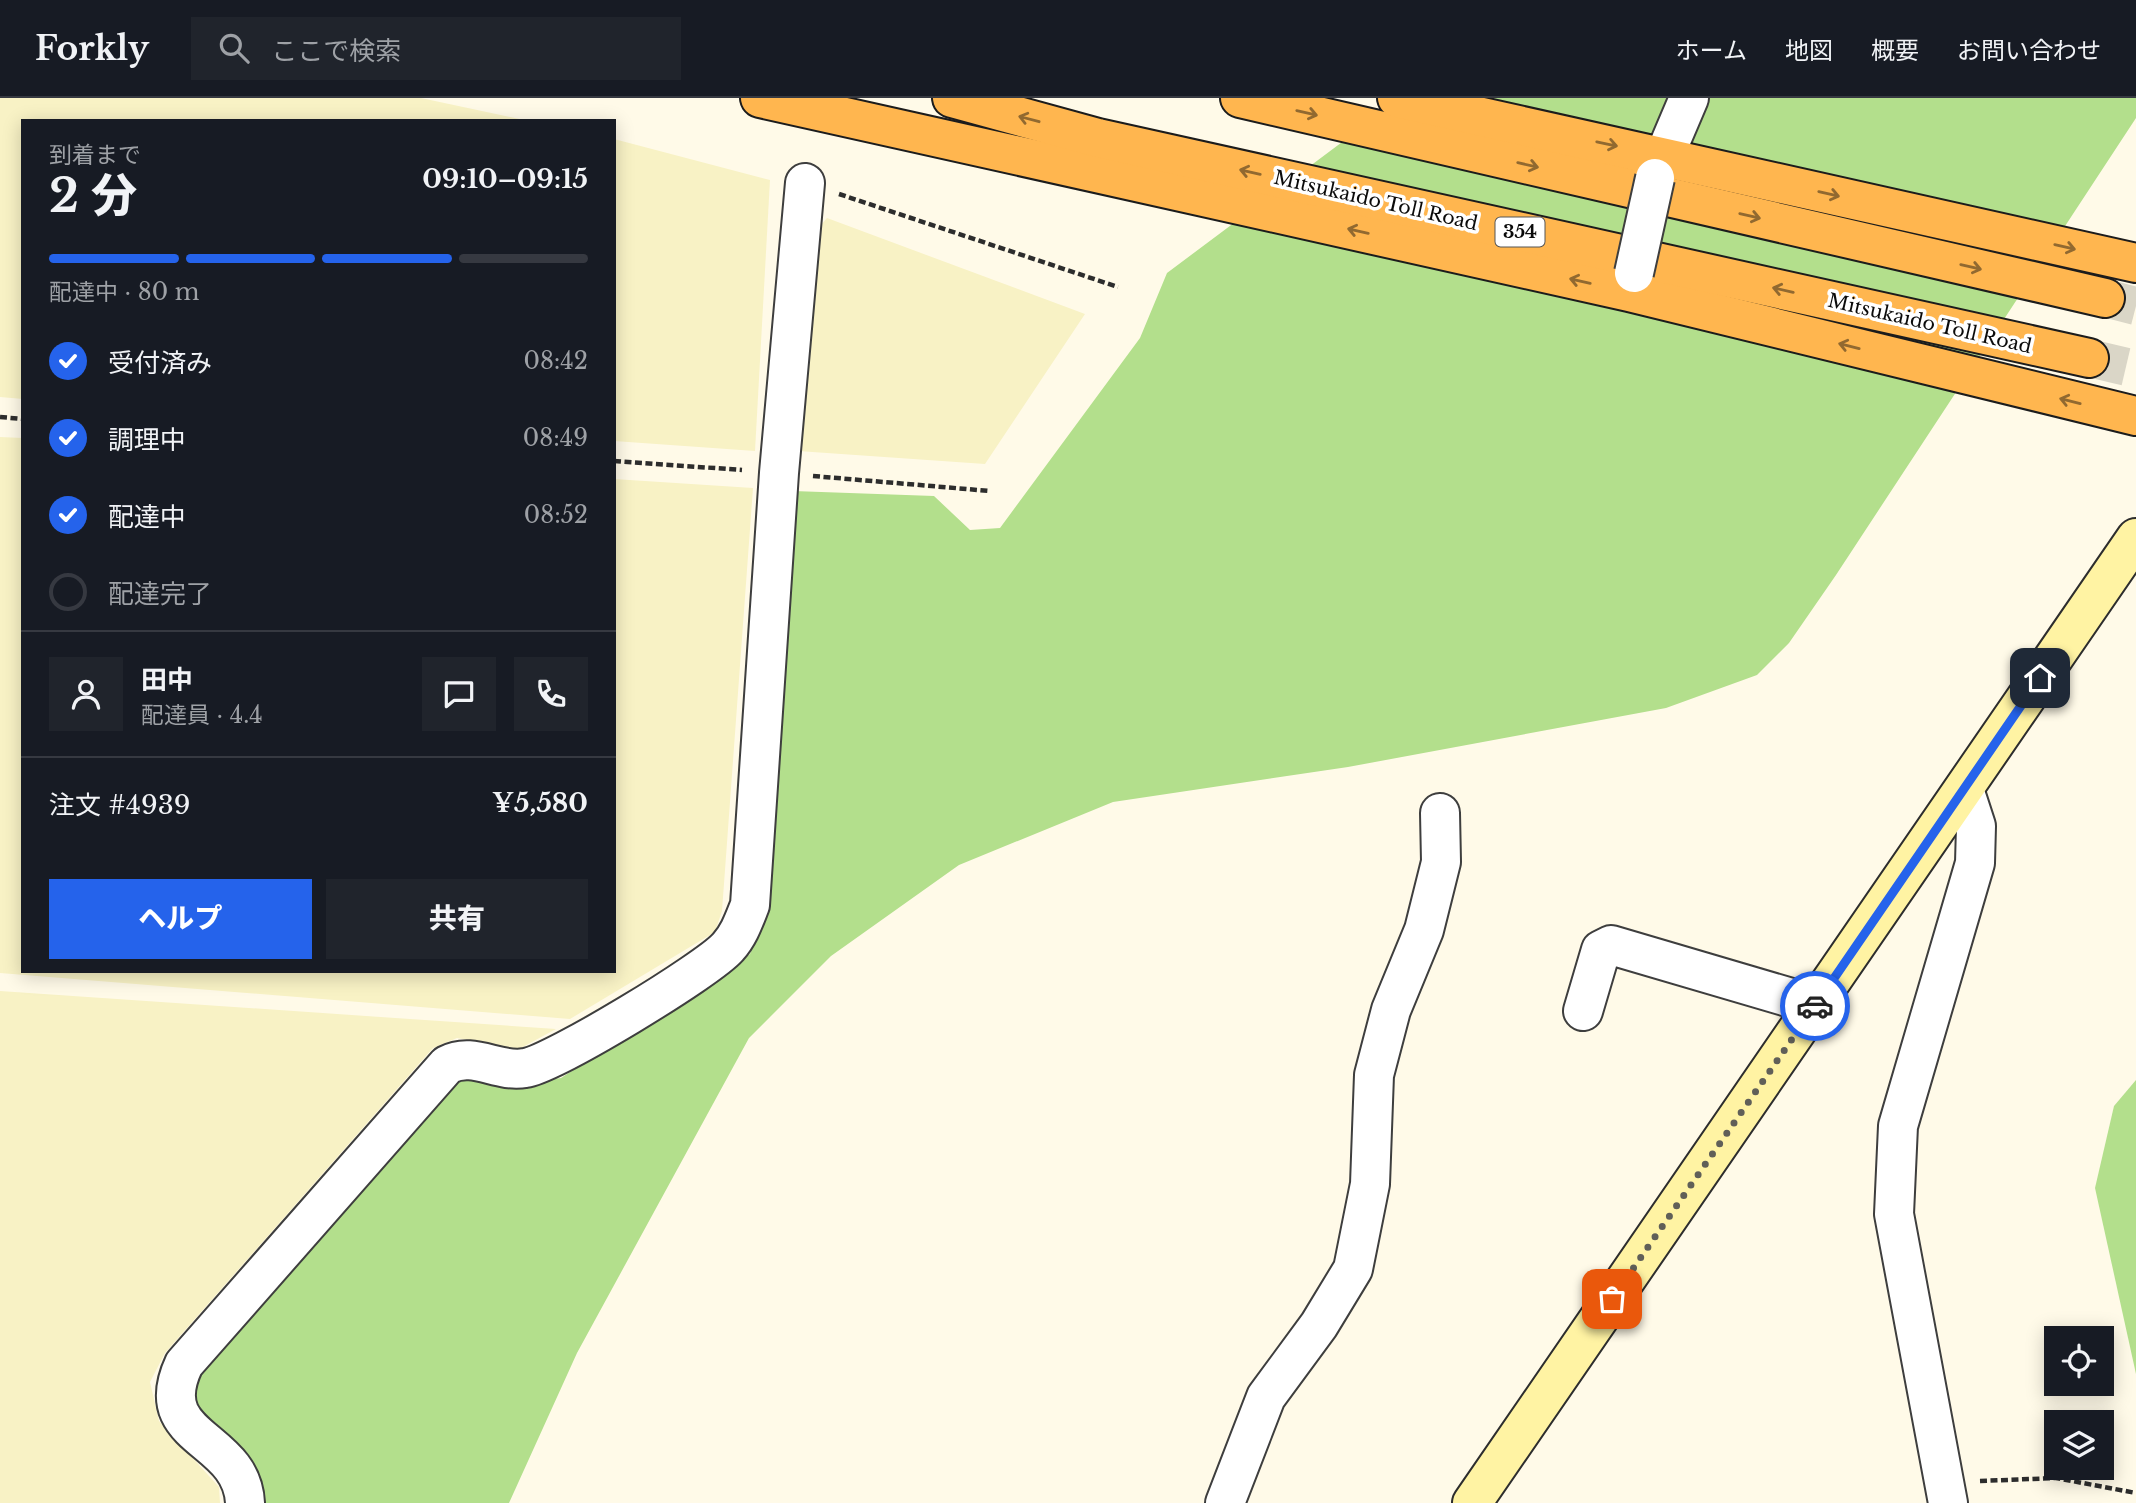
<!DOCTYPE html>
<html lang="ja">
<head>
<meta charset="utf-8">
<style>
	:root { --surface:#171b24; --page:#20242c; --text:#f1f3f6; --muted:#9ea1a6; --line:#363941; --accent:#2563eb }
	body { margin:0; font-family:"Libre Baskerville","Noto Sans JP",serif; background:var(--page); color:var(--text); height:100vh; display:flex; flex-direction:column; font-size:26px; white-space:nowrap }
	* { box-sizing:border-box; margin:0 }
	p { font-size:23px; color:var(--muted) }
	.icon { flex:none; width:38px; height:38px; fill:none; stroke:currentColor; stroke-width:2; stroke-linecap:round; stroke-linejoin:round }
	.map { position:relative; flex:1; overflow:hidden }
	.drawer { position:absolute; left:21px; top:21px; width:595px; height:854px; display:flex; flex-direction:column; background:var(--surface); border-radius:0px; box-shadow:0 4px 18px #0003 }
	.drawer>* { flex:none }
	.fabs { position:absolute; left:2044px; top:1228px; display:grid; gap:14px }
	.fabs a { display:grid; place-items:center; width:70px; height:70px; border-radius:0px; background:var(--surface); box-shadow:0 4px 18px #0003; font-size:35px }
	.pin { position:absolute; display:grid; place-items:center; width:60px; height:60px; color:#fff; margin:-30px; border-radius:14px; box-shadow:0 4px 10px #0006 }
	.courier { position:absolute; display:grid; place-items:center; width:70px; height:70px; margin:-35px; border:5px solid #2563eb; border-radius:50%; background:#fff; color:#222; box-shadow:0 2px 9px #0007 }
	.head em { font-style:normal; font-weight:800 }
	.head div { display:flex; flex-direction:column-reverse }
	.head { display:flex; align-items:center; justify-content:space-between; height:119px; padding:0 28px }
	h1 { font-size:46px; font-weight:800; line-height:52px }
	.bar { display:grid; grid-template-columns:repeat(4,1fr); gap:10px 7px; align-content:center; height:84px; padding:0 28px }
	.bar i { height:9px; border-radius:5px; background:var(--line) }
	.bar .selected { background:var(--accent) }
	.bar p { grid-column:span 4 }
	.line { display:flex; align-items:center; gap:18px; padding:0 28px; border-top:2px solid var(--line) }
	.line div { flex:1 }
	.round { display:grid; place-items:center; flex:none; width:74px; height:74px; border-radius:0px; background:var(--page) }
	ol { padding:0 28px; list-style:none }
	li { display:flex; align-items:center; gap:21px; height:77px }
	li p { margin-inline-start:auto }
	li .icon { padding:7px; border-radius:50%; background:var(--accent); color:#fff; stroke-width:4 }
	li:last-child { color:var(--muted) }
	li i { width:38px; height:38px; border:4px solid var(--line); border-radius:50% }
	.button { display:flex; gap:14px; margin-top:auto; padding:14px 28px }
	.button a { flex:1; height:80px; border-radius:0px; background:var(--accent); color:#fff; font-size:28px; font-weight:800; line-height:80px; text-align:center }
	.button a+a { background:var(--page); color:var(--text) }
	header { display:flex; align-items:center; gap:42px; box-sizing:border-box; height:98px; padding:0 35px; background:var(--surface); border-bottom:2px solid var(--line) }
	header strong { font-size:33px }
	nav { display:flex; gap:38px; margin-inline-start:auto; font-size:24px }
	.search { width:490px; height:63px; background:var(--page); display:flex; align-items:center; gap:18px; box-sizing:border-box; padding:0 24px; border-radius:0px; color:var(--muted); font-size:26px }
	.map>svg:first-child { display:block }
	.farmland { fill:#f8f2c5 }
	.forest { fill:#b3df8c }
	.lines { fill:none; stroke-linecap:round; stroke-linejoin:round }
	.trunk-tunnel { stroke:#dad6c7; stroke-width:38; stroke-dasharray:38 19; stroke-linecap:butt }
	.minor-casing { stroke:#3e3e3e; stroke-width:42 }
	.secondary-casing { stroke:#2d2d2d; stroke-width:42 }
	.trunk-casing { stroke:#1c1c1c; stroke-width:42 }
	.path { stroke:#2d2d2d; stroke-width:4.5; stroke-dasharray:7 3.5; stroke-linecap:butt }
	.minor { stroke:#fff; stroke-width:38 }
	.secondary { stroke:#fff3a3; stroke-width:38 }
	.trunk { stroke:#ffb64f; stroke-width:38 }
	.minor-bridge-casing { stroke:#3e3e3e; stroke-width:42; stroke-linecap:butt }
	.minor-bridge { stroke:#fff; stroke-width:38 }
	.oneway { stroke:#916930 }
	.done { stroke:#605f58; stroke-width:7; stroke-dasharray:0 12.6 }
	.route { stroke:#2563eb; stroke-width:9 }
	.labels { text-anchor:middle; stroke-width:7; stroke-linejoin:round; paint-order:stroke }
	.shield { fill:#fff; stroke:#545454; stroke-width:2 }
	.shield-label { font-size:18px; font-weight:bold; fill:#0b0b0b }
	.street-label { font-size:19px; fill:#0b0b0b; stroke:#fff }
</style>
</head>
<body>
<header>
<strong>Forkly</strong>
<div class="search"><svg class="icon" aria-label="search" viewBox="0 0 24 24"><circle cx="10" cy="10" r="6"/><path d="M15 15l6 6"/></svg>ここで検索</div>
<nav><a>ホーム</a><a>地図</a><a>概要</a><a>お問い合わせ</a></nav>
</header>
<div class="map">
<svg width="2136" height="1405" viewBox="0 0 2136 1405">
	<rect width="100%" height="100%" fill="#fffae8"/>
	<g class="farmland">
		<polygon points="0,0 421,0 529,23 23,23 23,301 0,299"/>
		<polygon points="614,41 770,82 755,353 614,343"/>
		<polygon points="827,120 1085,216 985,366 798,353 812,137"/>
		<polygon points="0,339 23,340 23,873 614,873 614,381 753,390 722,813 715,834 570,921 0,875"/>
		<polygon points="0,893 556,931 519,951 457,940 433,950 165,1255 150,1284 159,1323 219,1389 220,1405 0,1405"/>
	</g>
	<g class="forest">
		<polygon points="1401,0 2136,0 2136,20 1836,477 1789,545 1757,577 1666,610 1348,669 1113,704 959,767 831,858 749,940 577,1255 509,1405 260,1405 257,1371 201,1312 191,1293 202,1270 457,980 505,987 561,980 750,856 766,808 793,393 934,398 970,432 1000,430 1140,240 1167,175"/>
		<polygon points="2136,982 2136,1276 2095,1090 2114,1008"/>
	</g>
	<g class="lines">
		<g class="trunk-tunnel">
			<polyline points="2105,200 2136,208"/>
			<polyline points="2089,260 2136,271"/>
		</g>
		<g class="minor-casing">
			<g id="minor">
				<polyline points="1655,80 1689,0"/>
				<polyline points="1583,913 1601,852 1611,847 1815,907"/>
				<path d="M245 1405C242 1337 148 1343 184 1266L447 967C474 953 497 975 525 970 553 966 708 872 728 849 739 837 744 822 750 807L779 375 805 85"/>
				<polyline points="1225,1405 1266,1299 1319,1227 1353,1171 1370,1086 1374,977 1391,912 1424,832 1441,764 1440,715"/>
				<polyline points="1948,1405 1894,1116 1898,1028 1975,765 1976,728 1964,691"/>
			</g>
		</g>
		<g class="secondary-casing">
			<polyline id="secondary" points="1472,1405 2136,440"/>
		</g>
		<g class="trunk-casing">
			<g id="trunk">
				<polyline points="760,0 1629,194 2136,318"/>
				<polyline points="952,0 1098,40 2089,260"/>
				<polyline points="1240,0 2105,200"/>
				<polyline points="1397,0 2136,165"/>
			</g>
		</g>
		<g class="path">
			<polyline points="839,96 1118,189"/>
			<polyline points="0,319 23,321"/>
			<polyline points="614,363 742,372"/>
			<polyline points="813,378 990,393"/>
			<polyline points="1980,1383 2056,1380 2136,1395"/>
		</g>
		<use href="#minor" class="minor"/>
		<use href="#secondary" class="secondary"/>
		<use href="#trunk" class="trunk"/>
		<g class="minor-bridge-casing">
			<polyline id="minor-bridge" points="1634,175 1655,80"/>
		</g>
		<use href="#minor-bridge" class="minor-bridge"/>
	</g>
	<defs><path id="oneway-shaft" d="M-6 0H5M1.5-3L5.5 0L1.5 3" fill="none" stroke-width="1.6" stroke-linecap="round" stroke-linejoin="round" transform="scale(1.75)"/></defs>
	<g class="oneway">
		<use href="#oneway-shaft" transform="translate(1307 15) rotate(13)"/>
		<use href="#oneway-shaft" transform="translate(1029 21) rotate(-165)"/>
		<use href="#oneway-shaft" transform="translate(1607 46) rotate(12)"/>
		<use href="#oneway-shaft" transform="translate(1528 67) rotate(13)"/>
		<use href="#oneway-shaft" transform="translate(1250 74) rotate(-167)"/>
		<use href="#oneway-shaft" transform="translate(1829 96) rotate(13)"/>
		<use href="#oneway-shaft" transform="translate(1750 118) rotate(13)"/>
		<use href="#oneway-shaft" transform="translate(1358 133) rotate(-167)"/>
		<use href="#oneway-shaft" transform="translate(2065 149) rotate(13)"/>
		<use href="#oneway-shaft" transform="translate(1971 169) rotate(13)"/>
		<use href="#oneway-shaft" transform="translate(1580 183) rotate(-167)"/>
		<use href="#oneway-shaft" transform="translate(1783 192) rotate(-167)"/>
		<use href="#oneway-shaft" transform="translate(1849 248) rotate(-166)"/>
		<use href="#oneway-shaft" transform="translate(2070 303) rotate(-166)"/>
	</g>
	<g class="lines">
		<polyline class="done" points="1612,1201 1815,908"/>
		<polyline class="route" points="1815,908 2040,580"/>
	</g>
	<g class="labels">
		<rect class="shield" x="1495.5" y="119.5" width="49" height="29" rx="5"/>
		<g class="shield-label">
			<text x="1520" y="140">354</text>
		</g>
		<g class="street-label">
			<text transform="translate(1376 102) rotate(13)" y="7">Mitsukaido Toll Road</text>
			<text transform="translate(1930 225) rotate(13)" y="7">Mitsukaido Toll Road</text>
		</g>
	</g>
</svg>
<div class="fabs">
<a><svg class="icon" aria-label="locate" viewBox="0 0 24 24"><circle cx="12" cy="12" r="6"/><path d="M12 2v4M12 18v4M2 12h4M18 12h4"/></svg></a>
<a><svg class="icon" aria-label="layers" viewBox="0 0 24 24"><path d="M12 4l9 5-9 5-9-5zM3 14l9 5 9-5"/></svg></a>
</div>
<div class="pin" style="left:1612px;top:1201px;background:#ea580c"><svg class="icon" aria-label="bag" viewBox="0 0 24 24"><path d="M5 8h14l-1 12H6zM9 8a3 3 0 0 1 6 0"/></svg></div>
<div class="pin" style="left:2040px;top:580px;background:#1f2937"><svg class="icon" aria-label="home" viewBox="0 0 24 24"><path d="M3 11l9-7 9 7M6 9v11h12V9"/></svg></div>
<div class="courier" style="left:1815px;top:908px"><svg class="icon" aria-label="car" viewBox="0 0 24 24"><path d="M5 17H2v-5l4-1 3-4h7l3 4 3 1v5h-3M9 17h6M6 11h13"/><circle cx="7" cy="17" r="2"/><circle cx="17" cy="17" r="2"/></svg></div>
<section class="drawer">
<div class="head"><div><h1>2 分</h1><p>到着まで</p></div><em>09:10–09:15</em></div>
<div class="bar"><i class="selected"></i><i class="selected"></i><i class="selected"></i><i></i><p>配達中 · 80 m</p></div>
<ol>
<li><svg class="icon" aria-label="check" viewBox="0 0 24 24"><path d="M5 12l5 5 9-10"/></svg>受付済み<p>08:42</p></li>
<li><svg class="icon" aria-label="check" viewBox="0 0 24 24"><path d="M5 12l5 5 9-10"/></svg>調理中<p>08:49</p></li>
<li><svg class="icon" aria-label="check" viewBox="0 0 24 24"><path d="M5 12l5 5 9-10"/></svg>配達中<p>08:52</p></li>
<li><i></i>配達完了</li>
</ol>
<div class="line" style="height:126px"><a class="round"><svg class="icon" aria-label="person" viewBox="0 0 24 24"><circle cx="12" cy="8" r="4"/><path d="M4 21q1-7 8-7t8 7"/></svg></a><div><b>田中</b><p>配達員 · 4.4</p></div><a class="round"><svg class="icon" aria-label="chat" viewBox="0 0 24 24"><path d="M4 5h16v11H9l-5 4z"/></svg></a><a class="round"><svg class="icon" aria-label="phone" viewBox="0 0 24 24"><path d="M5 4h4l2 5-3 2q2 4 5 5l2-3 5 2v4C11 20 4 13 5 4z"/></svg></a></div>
<div class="line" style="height:91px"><div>注文 #4939</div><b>¥5,580</b></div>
<div class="button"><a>ヘルプ</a><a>共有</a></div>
</section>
</div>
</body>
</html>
